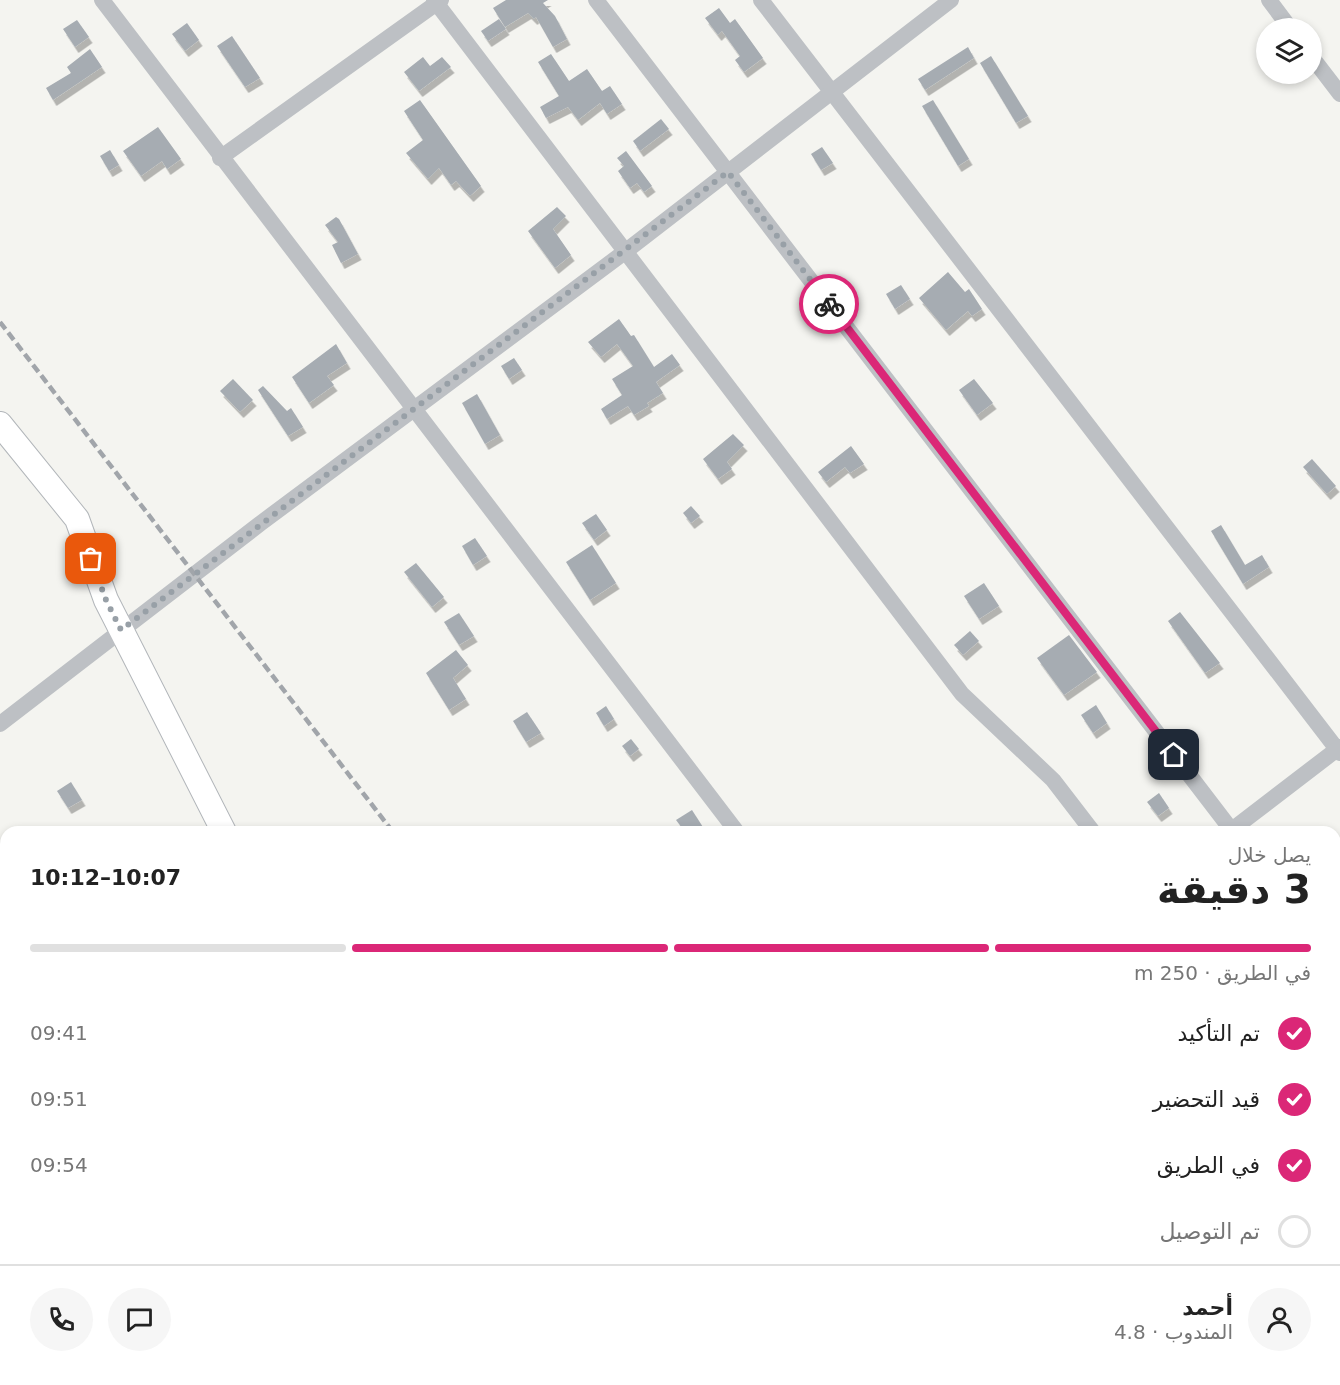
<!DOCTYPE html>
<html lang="ar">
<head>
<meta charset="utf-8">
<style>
	:root { --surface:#fff; --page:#f6f6f6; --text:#222; --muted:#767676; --line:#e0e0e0; --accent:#db2777 }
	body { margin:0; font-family:"DejaVu Sans","Noto Sans Arabic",sans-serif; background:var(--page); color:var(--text); direction:rtl; height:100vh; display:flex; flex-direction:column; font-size:22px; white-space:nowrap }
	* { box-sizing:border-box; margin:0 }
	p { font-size:20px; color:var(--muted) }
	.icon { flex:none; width:33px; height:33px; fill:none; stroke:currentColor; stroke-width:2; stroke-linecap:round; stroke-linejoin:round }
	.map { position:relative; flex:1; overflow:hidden; direction:ltr }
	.sheet { position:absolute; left:0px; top:826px; width:1341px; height:560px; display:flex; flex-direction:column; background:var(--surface); border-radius:18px 18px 0 0; box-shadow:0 3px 9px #0003; direction:rtl }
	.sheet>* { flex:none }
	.tools { position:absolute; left:1256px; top:18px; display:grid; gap:12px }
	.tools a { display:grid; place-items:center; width:66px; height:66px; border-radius:50%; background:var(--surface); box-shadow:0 3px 9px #0003; font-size:30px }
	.pin { position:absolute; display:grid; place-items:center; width:51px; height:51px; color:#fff; margin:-26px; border-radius:12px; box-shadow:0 3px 9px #0006 }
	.courier { position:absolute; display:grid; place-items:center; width:60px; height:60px; margin:-30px; border:4px solid #db2777; border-radius:50%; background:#fff; color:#222; box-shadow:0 2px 8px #0007 }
	.overview em { font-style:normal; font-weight:700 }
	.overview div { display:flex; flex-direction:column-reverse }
	.overview { display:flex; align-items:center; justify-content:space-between; height:102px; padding:0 30px }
	h1 { font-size:39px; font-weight:700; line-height:45px }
	.bar { display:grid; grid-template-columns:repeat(4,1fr); gap:9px 6px; align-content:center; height:72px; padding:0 30px }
	.bar i { height:8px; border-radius:4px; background:var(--line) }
	.bar .active { background:var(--accent) }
	.bar p { grid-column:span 4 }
	.line { display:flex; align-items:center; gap:15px; padding:0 30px; border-top:2px solid var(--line) }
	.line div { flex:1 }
	.round { display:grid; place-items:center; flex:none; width:63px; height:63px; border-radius:32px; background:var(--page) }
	ol { padding:0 30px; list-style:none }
	li { display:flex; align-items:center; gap:18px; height:66px }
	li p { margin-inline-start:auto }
	li .icon { padding:6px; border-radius:50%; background:var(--accent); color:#fff; stroke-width:4 }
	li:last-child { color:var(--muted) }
	li i { width:33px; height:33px; border:3px solid var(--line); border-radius:50% }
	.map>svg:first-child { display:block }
	.building { fill:#a6acb2; filter:url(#shadow) }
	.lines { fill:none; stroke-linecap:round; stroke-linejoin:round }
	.secondary-casing { stroke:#b2b6ba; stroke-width:26 }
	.street { stroke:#bdc0c4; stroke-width:16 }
	.secondary { stroke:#fff; stroke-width:24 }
	.rail { stroke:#a1a5aa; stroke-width:4.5; stroke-dasharray:9 4.5; stroke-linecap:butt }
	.done { stroke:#98a0a7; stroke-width:6; stroke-dasharray:0 10.8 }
	.route { stroke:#db2777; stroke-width:8 }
</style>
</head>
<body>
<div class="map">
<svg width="1340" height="1385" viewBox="0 0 1340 1385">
	<defs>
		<filter id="shadow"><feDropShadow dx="3.5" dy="6" stdDeviation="0" flood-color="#0004"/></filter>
	</defs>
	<rect width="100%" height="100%" fill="#f4f4f0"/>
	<g class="building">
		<polygon points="506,0 548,0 543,3 555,16 567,39 553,47 536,17 534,19 528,13 505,27 493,8"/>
		<polygon points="719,8 730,23 735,19 763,58 744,72 735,60 740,56 722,31 718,35 705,18"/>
		<polygon points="499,19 506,29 488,41 481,31"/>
		<polygon points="77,20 89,37 75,47 63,29"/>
		<polygon points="187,23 199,40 185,51 172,34"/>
		<polygon points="232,36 260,78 245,87 217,46"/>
		<polygon points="968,47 974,58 925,90 918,79"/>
		<polygon points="90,49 102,67 53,100 46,88 71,73 67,67"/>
		<polygon points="551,54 569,81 587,69 602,91 610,86 622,104 607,114 600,103 578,120 568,107 546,118 540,107 559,96 538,62"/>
		<polygon points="991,56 1028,116 1016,123 980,63"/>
		<polygon points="423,57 430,66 442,57 451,67 419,91 404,72"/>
		<polygon points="420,100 481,186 470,196 456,181 451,185 439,168 428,179 406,153 423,140 404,111"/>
		<polygon points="933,100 969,159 958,166 922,106"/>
		<polygon points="661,119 669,129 640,151 633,141"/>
		<polygon points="158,127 181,159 167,169 162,161 141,176 123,151"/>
		<polygon points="822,147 833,163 821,170 811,154"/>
		<polygon points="110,150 119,165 109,171 100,156"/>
		<polygon points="626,151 652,186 644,192 637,183 630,188 618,171 624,166 617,158"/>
		<polygon points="557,207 566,216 553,229 571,255 555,268 528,231"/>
		<polygon points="336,217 339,219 358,254 341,263 332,245 338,242 325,225"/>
		<polygon points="948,272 965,292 969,289 982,309 972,316 968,311 946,330 919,298"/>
		<polygon points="901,285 910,299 895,309 886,294"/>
		<polygon points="619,319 631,336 634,335 654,367 672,354 680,365 656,382 663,393 647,403 649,406 634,415 628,406 607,419 601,409 622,395 612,379 633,366 617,344 601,357 588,342"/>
		<polygon points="336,344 347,363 327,376 334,385 309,403 292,377"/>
		<polygon points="514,358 522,370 509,379 501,366"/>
		<polygon points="233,379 253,400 240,412 220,391"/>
		<polygon points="974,379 993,403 977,415 959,390"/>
		<polygon points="263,386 287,411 291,408 303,427 288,436 258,390"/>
		<polygon points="477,394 500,435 485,444 462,403"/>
		<polygon points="733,434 744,445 727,462 732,469 718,479 703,459"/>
		<polygon points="851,446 864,464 850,473 845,467 826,482 818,472"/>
		<polygon points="1312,459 1336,486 1327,494 1303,467"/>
		<polygon points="691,506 700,516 691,523 683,513"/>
		<polygon points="596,514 607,530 594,540 582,523"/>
		<polygon points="1221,525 1245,565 1262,555 1269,567 1243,584 1211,531"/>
		<polygon points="475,538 487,556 473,565 462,546"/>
		<polygon points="592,545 616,583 590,600 566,562"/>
		<polygon points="416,563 444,597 432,607 404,572"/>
		<polygon points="984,583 999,606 979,619 964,596"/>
		<polygon points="1180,612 1220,663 1205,673 1168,621"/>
		<polygon points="459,613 474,636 459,645 444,622"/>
		<polygon points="970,631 979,641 963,655 954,645"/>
		<polygon points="1069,635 1097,672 1064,695 1037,658"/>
		<polygon points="456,650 468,665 453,678 466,699 449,710 426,673"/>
		<polygon points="1096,705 1107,723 1093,733 1081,715"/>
		<polygon points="606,706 614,719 604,726 596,713"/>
		<polygon points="527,712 541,733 526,742 513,721"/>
		<polygon points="631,739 639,749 630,756 622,746"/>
		<polygon points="71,782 82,800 68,808 57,791"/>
		<polygon points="1159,793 1169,808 1158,816 1147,802"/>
		<polygon points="692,810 706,832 685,832 676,820"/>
	</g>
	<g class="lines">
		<g class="secondary-casing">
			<g id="secondary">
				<polyline points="0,424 77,519 106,600 224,832"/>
				<polyline points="614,1380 618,1385"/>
			</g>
		</g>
		<g class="street">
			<polyline points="102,0 737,832"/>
			<polyline points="434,0 962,694 1053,780 1093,832"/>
			<polyline points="596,0 1233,832"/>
			<polyline points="761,0 1340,753"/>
			<polyline points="1269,0 1290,28"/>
			<polyline points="1311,56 1340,94"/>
			<polyline points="220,158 441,0"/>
			<polyline points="0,724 261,523 626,251 951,0"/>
			<polyline points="1229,832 1340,747"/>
			<polyline points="1335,965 1340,972"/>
			<polyline points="0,1019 6,1027"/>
			<polyline points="1335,1092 1340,1088"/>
			<polyline points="1335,1148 1340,1155"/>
			<polyline points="1156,1380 1160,1385"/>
			<polyline points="956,1385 962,1380"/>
		</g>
		<use href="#secondary" class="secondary"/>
		<g class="rail">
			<polyline points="0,322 393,832"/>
			<polyline points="814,1380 818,1385"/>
		</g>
	</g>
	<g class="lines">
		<polyline class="done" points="91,559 106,600 121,630 728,172 829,304"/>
		<polyline class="route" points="829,304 1174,755"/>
	</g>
</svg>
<div class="tools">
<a><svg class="icon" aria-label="layers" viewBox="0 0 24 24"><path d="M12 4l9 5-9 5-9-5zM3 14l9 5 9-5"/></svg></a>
</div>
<div class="pin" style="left:91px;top:559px;background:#ea580c"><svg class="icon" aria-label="bag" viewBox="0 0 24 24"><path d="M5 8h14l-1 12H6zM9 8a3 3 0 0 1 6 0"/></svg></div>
<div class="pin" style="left:1174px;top:755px;background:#1f2937"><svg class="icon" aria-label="home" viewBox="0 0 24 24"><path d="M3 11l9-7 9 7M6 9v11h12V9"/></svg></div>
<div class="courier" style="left:829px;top:304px"><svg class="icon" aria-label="bike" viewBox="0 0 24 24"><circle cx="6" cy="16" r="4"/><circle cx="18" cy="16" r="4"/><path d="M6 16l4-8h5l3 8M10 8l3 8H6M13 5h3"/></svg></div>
<section class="sheet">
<div class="overview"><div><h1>3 دقيقة</h1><p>يصل خلال</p></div><em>10:07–10:12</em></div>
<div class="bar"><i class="active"></i><i class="active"></i><i class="active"></i><i></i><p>في الطريق · 250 m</p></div>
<ol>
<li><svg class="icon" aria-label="check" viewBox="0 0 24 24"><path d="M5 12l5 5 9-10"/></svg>تم التأكيد<p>09:41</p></li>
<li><svg class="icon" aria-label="check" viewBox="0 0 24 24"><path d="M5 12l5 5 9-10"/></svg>قيد التحضير<p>09:51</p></li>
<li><svg class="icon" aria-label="check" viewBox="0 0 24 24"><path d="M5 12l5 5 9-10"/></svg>في الطريق<p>09:54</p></li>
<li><i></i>تم التوصيل</li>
</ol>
<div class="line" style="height:108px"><a class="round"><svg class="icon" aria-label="person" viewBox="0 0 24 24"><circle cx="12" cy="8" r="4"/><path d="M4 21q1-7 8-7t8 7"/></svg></a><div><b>أحمد</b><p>المندوب · 4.8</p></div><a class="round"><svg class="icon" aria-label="chat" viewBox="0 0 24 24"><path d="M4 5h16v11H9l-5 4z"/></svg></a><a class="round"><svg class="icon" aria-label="phone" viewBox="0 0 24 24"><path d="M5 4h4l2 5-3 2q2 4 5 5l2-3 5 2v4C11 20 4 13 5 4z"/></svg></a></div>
</section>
</div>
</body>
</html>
